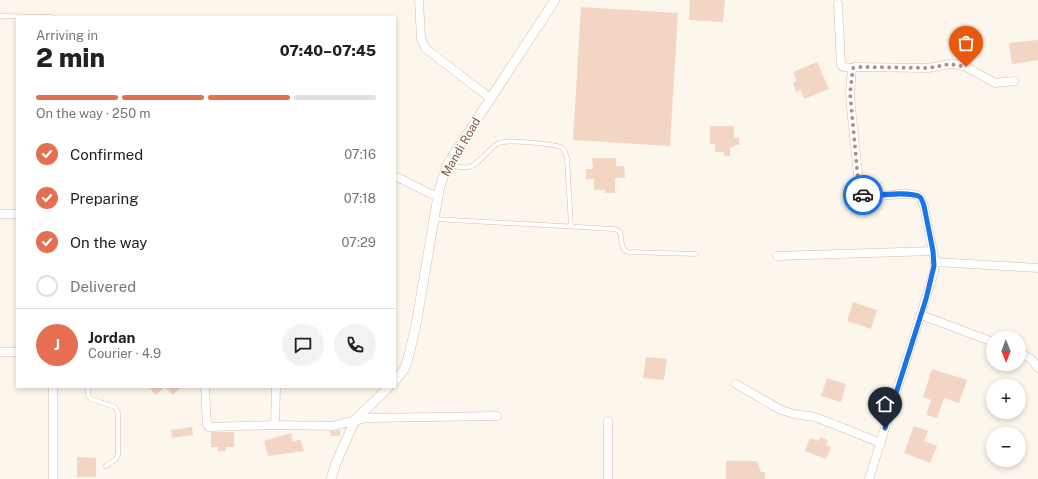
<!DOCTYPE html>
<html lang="en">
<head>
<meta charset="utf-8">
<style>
	:root { --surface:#fff; --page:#f2f2f2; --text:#202124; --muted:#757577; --line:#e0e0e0; --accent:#e76f51 }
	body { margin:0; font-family:"Public Sans",sans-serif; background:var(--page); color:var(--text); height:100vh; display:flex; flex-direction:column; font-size:15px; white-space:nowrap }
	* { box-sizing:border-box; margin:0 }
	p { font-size:13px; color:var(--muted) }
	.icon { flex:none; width:22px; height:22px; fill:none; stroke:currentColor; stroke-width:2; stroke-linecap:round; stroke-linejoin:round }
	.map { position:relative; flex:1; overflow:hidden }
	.details { position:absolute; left:16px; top:16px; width:380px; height:372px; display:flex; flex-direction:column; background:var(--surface); border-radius:0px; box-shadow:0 2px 6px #0003 }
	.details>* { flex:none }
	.needle { width:26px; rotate:179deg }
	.tools { position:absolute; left:986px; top:331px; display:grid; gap:8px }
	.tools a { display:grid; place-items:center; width:40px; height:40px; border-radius:50%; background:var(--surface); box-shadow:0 2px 6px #0003; font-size:20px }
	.pin { position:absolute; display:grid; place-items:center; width:34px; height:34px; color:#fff; margin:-41px -17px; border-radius:50% 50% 50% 0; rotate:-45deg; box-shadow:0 0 4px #0007 }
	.pin .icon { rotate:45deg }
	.courier { position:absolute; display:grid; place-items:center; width:40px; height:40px; margin:-20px; border:3px solid #1a73e8; border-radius:50%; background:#fff; color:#222; box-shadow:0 1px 5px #0007 }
	.overview em { font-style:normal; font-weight:800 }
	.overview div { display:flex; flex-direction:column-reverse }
	.overview { display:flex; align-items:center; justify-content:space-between; height:68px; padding:0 20px }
	h1 { font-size:26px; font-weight:800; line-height:30px }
	.bar { display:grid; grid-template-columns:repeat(4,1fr); gap:6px 4px; align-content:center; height:48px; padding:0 20px }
	.bar i { height:5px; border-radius:3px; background:var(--line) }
	.bar .on { background:var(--accent) }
	.bar p { grid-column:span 4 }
	.line { display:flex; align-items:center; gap:10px; padding:0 20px; border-top:1px solid var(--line) }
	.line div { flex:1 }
	.round { display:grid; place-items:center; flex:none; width:42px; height:42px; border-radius:21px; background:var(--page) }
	ol { padding:0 20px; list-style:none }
	li { display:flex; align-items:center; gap:12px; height:44px }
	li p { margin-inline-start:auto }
	li .icon { padding:4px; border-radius:50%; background:var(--accent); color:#fff; stroke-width:4 }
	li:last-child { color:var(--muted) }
	li i { width:22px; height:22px; border:2px solid var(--line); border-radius:50% }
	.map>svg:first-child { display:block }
	.building { fill:#f3d5c3 }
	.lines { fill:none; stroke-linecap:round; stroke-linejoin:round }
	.service-casing { stroke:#d1beb0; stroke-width:5 }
	.minor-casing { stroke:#d1beb0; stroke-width:9 }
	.tertiary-casing { stroke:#d1beb0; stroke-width:10 }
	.service { stroke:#fff; stroke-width:4 }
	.minor { stroke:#fff; stroke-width:8 }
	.tertiary { stroke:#fff; stroke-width:9 }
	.done { stroke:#a89285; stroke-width:4; stroke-dasharray:0 7.2 }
	.route { stroke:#1a73e8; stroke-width:5 }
	.labels { text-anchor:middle; stroke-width:3; stroke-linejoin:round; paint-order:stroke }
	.street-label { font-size:12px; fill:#7a5c4d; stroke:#fffaf3 }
</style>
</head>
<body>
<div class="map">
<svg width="1038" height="479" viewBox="0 0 1038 479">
	<rect width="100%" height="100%" fill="#fdf6ec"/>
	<g class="building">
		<polygon points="690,0 725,0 723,22 689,20"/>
		<polygon points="581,7 678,13 670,146 573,140"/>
		<polygon points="1038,40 1038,60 1012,64 1009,43"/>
		<polygon points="817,62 829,89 804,99 801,90 796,92 793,83 797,81 793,72"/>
		<polygon points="710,126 734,126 734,138 739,138 739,145 734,145 734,147 730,147 730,156 724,156 724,152 715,152 715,144 710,144"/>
		<polygon points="592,158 616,158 616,166 624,166 625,178 615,178 615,193 605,193 605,190 594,190 594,179 586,179 586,169 593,169"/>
		<polygon points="853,302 877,310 871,329 847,321"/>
		<polygon points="646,357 667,359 664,380 643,378"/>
		<polygon points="932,369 967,380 959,403 944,398 937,418 926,415 931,400 923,397"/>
		<polygon points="827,378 846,384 841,402 821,396"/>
		<polygon points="149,387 181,387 173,395 165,387 156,395"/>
		<polygon points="914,426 928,431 924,441 937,446 930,463 904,453"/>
		<polygon points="192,427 193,435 172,438 171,430"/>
		<polygon points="340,430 340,436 331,436 330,431"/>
		<polygon points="211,432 234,432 234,447 226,447 226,451 218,451 218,447 211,447"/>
		<polygon points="291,433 293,442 300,439 304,451 268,456 264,441"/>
		<polygon points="820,437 828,440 826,445 831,447 826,459 805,451 810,438 819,441"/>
		<polygon points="77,457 96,458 96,477 77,477"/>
		<polygon points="726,461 757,461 761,472 765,472 765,479 726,479"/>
	</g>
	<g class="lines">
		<g class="service-casing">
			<g id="service">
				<polyline points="0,16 52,17"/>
				<path d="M448 165C471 170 471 169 488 152 491 149 495 145 499 143 508 139 550 144 561 147L564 150 567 158 571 226"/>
				<path d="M434 219 615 229 620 232C622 240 620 249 628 252L696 254"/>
				<polyline points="88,387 88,395 91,399 115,407 118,413 118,454 116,459 106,466"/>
			</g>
		</g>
		<g class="minor-casing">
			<g id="minor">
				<polyline points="419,0 421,38 425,48 490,98"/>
				<polyline points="838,4 841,65 843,67 853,68"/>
				<polyline points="395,176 437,197"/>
				<polyline points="0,214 17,214"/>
				<polyline points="777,256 933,251"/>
				<polyline points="935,262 1038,268"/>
				<polyline points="921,315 993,342"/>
				<polyline points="0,352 17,352"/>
				<polyline points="1019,352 1031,359 1038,368"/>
				<polyline points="736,384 781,410 794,414 815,417 881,443"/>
				<polyline points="205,387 207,425 209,427 275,425 332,426 366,418 497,416"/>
				<polyline points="608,421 608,479"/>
				<polyline points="275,425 276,387"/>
				<polyline points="53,479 53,387"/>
				<path d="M869 479 934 272 935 262 924 206C923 203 922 199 920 197 907 188 875 202 860 193L851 107 850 93 852 69 855 67 928 68 950 64H956L966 67 995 83 1014 81"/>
			</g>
		</g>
		<g class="tertiary-casing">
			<g id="tertiary">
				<polyline points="395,381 405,368 410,351 416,325 439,190 447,165 555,0"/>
				<polyline points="331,479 336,463 355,420 389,387"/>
			</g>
		</g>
		<use href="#service" class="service"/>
		<use href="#minor" class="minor"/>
		<use href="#tertiary" class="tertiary"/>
	</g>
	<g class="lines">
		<polyline class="done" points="863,195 860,193 859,190 850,93 853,68 860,67 928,68 950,64 966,67"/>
		<path class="route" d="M863 195 868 196C880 195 911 191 920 197 922 199 923 203 924 206L933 251 934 266 926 299 885 428"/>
	</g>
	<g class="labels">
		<g class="street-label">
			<text transform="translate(461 147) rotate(-60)" y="4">Mandi Road</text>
		</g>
	</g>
</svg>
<div class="tools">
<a><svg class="needle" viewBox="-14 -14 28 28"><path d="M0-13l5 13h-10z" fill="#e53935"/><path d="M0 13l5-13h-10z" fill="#757577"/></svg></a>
<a>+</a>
<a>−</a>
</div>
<div class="pin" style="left:966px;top:67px;background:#ea580c"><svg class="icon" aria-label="bag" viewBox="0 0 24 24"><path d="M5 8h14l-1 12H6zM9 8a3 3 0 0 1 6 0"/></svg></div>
<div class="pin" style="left:885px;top:428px;background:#1f2937"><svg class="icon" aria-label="home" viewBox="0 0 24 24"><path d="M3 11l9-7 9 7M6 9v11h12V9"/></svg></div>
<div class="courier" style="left:863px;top:195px"><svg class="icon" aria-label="car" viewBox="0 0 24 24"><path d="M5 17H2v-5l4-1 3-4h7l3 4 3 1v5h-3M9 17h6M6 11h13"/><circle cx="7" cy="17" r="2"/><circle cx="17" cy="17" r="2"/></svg></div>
<section class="details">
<div class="overview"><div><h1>2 min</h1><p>Arriving in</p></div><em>07:40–07:45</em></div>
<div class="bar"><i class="on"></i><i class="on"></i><i class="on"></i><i></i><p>On the way · 250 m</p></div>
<ol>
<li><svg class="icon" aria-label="check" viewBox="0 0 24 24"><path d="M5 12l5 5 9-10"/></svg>Confirmed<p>07:16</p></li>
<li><svg class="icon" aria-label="check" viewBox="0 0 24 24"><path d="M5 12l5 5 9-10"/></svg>Preparing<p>07:18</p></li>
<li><svg class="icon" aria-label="check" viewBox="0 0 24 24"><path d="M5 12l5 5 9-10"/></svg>On the way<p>07:29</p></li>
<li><i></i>Delivered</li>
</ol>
<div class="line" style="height:72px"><b class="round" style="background:var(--accent);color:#fff">J</b><div><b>Jordan</b><p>Courier · 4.9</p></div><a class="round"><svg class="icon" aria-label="chat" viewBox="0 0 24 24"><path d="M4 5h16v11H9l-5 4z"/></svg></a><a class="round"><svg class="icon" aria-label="phone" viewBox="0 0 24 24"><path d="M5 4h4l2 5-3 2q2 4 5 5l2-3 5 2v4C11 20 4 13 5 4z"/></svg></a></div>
</section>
</div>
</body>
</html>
